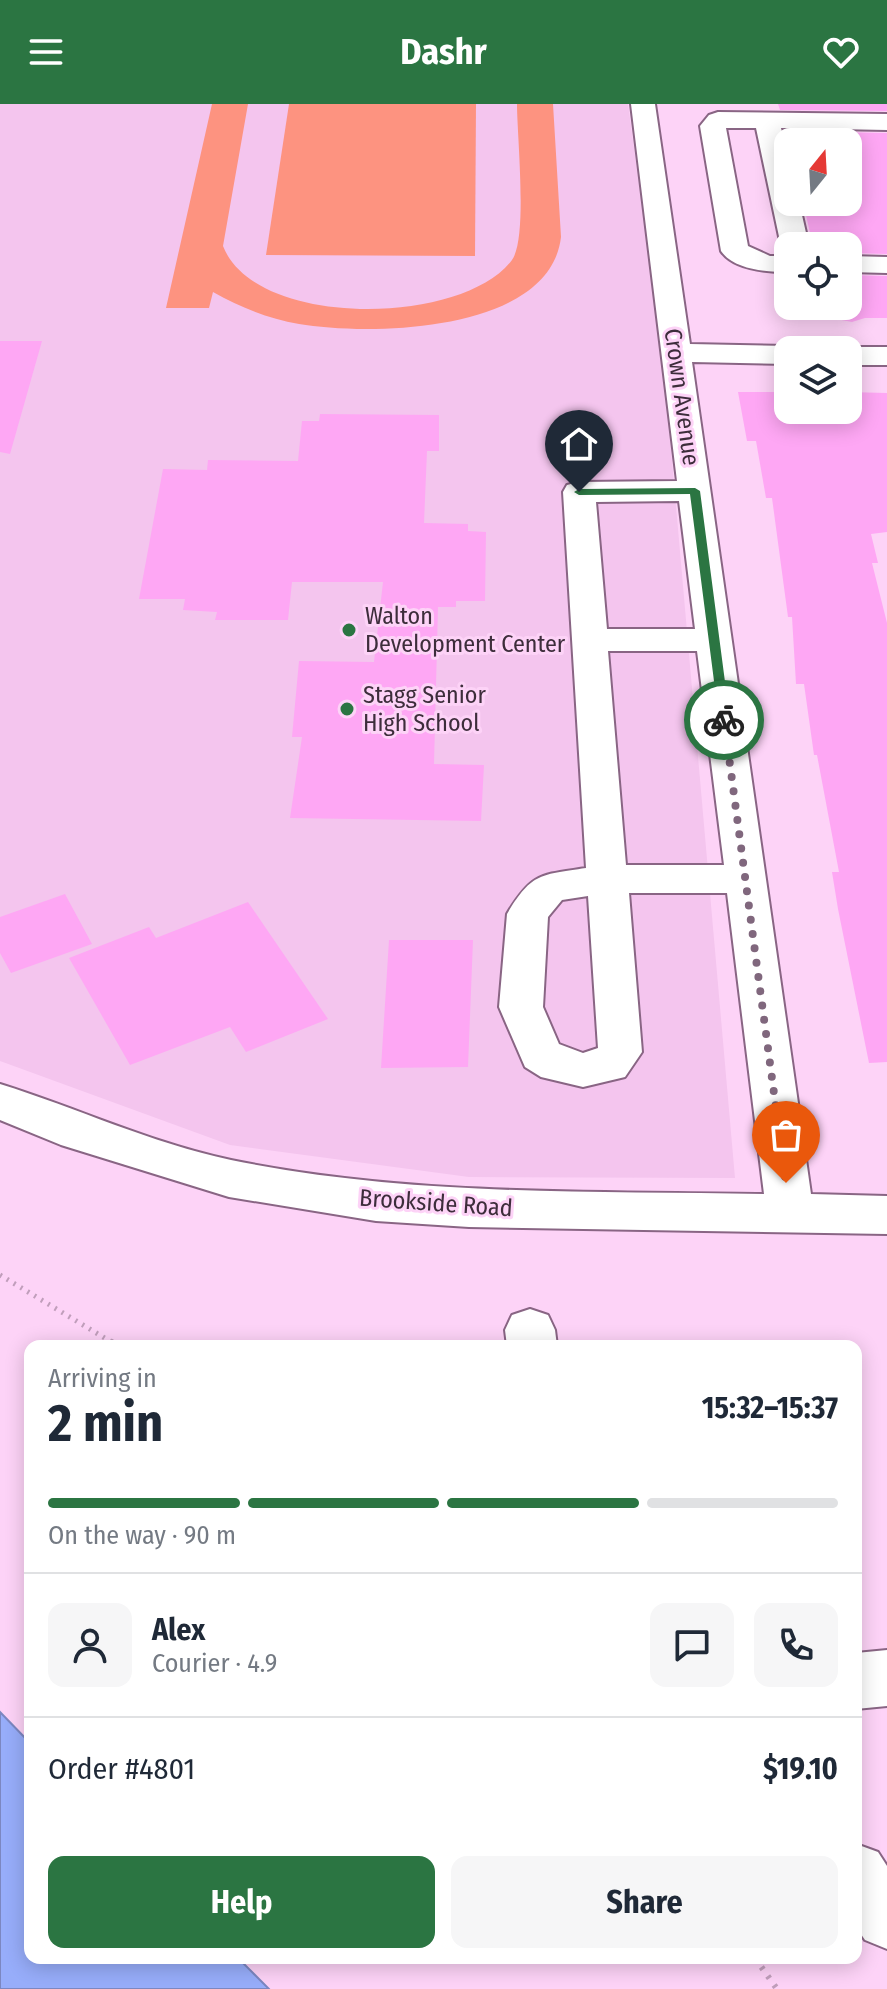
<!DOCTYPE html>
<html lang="en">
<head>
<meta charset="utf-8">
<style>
	:root { --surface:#fff; --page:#f6f6f7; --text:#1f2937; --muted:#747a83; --line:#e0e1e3; --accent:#2b7542 }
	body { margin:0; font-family:"Fira Sans Condensed",sans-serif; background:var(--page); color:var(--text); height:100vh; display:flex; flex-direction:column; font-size:30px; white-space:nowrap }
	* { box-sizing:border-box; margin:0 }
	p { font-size:26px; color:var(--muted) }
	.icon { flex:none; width:44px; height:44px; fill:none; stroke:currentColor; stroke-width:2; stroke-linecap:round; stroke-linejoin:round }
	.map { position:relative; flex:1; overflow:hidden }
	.drawer { position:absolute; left:24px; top:1236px; width:838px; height:624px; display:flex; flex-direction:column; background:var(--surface); border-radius:16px; box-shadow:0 4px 20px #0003 }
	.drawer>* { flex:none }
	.needle { width:52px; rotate:18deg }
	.fabs { position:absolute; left:774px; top:24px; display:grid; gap:16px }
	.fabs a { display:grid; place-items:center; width:88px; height:88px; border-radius:16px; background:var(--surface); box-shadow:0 4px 20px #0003; font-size:40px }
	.pin { position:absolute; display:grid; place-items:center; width:68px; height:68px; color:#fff; margin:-82px -34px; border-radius:50% 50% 50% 0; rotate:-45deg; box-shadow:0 0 8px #0007 }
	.pin .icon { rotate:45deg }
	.courier { position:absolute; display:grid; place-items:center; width:80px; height:80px; margin:-40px; border:6px solid #2b7542; border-radius:50%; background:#fff; color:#222; box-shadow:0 2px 10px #0007 }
	.overview em { font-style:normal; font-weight:700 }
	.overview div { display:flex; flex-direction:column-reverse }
	.overview { display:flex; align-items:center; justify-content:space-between; height:136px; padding:0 24px }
	h1 { font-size:52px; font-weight:700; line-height:60px }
	.bar { display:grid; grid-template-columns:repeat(4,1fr); gap:12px 8px; align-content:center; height:96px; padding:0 24px }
	.bar i { height:10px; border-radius:6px; background:var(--line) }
	.bar .on { background:var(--accent) }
	.bar p { grid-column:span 4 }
	.line { display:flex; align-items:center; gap:20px; padding:0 24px; border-top:2px solid var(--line) }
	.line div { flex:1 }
	.round { display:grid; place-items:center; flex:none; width:84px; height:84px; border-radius:16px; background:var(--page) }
	.cta { display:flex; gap:16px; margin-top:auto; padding:16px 24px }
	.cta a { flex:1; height:92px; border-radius:16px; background:var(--accent); color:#fff; font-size:32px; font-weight:700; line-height:92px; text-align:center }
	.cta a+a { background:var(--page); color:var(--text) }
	header { display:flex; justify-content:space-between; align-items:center; height:104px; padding:0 24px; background:var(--accent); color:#fff; font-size:36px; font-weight:700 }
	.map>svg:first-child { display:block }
	.built { fill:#f4c5ee }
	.green { fill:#fd9380 }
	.water { fill:#97adfa; stroke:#7c87c1; stroke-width:2 }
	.building { fill:#fea7f4 }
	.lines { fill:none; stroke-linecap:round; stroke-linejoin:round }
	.minor-casing { stroke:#896584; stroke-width:4 }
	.path-far1 { stroke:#c09ebb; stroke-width:5; stroke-dasharray:2 6; stroke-linecap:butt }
	.path { stroke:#c09ebb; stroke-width:6; stroke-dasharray:3 8; stroke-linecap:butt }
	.minor { fill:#fff; fill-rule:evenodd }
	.route { fill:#2b7542 }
	.done { stroke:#80677d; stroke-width:8; stroke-dasharray:0 14.4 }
	.poi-dot { fill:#2b7542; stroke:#fdd3f7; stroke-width:3 }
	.labels { text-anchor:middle; stroke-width:6; stroke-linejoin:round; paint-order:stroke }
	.street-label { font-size:24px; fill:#3d2d3b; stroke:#fdd3f7 }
	.poi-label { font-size:24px; fill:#3d2d3b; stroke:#fdd3f7; text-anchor:start }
</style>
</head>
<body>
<header><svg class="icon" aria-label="menu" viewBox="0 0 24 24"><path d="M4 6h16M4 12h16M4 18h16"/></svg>Dashr<svg class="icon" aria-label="heart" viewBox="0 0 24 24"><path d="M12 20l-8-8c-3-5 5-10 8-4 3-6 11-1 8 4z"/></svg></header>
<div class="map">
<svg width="887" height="1885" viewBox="0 0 887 1885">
	<rect width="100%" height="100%" fill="#fdd3f7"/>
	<polygon class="built" points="0,0 628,0 663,254 735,1074 469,1073 230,1041 0,957"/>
	<g class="green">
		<path d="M212 0H248L223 142C255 225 463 222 512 156 528 134 517 32 517 0H553L561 133C550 229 370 232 299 220 268 215 240 203 213 188L209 204H166Z"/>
		<polygon points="289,0 476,0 475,152 266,151"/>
	</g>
	<polygon class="water" points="0,1608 30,1639 30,1854 238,1854 269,1885 0,1885"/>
	<g class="building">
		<polygon points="778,0 887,0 887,7 780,6"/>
		<polygon points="785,27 887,29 887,150 848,149 848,142 813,142 803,98 848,98 848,38 788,39"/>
		<polygon points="848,171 887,172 887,214 865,214 852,218 831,214 828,202 848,202"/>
		<polygon points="0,237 42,237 10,350 0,348"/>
		<polygon points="738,288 788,288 788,306 848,306 848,288 887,289 887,428 871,430 878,459 872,459 887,519 887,958 869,959 838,805 832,768 839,768 817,651 814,651 804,580 796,580 792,513 788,513 772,394 766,394 756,337 747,337"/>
		<polygon points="320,310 439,311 439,347 427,347 424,419 468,420 468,427 486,428 485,497 456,497 456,503 438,503 434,660 484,661 481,717 290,714 302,633 292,633 299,557 374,558 383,478 292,478 288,516 215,516 217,508 183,506 185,495 139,495 163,365 207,366 208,356 298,357 302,317 319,317"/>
		<polygon points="65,790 92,840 11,869 0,849 0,813"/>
		<polygon points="248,798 328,915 246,948 230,923 130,961 69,854 149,823 156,834"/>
		<polygon points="389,836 473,836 468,963 381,964"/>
	</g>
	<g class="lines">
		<g class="minor-casing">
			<g id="minor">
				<path d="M631 0H655L690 240 788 242 800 246H788V260L692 258 811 1090 887 1092V1130L469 1123 376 1117 229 1093 61 1041 0 1016V980C77 1004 151 1039 231 1056 406 1092 586 1087 764 1090L727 789H629L642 948 625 973 583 983 541 973 525 963 499 903 507 810C532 768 541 771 586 764L563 388 567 381 579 378 677 377ZM679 397 695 525H607L596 398ZM608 547H697L724 761H626ZM588 792 598 944 583 949 559 940 543 903 548 813 562 796Z"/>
				<path d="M718 8 887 10V26L781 24 788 53V98H799L809 142H788V149L781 142 756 24H726L748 142 770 152H788V168C767 168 734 166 721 147L700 22 709 11Z"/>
				<polygon points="848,152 887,153 887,169 848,168"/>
				<polygon points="848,243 887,243 887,261 848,261 848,246 837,246"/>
				<polygon points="530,1205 548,1211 555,1226 557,1242 507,1242 505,1226 512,1211"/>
				<polygon points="887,1546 887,1602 856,1605 856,1549"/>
				<polygon points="856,1740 878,1748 887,1762 887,1845 865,1836 856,1823"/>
			</g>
		</g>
		<polyline class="path-far1" points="0,1171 113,1239"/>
		<g class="path">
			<polyline points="110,1237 118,1242"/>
			<polyline points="755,1854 777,1885"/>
		</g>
		<use href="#minor" class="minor"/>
	</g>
	<polygon class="route" points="695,384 700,387 730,616 724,620 719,616 690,390 579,391 574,388 579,385"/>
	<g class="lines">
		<polyline class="done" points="724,616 786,1079"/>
	</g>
	<g class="poi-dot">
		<circle cx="349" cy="526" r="8"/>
		<circle cx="347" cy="605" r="8"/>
	</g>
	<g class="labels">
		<g class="street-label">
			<text transform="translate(682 293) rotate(82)" y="8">Crown Avenue</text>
			<text transform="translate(436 1099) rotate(4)" y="8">Brookside Road</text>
		</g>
		<g class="poi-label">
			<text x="365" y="520">Walton<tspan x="365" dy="28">Development Center</tspan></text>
			<text x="363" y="599">Stagg Senior<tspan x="363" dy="28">High School</tspan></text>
		</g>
	</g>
</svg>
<div class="fabs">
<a><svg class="needle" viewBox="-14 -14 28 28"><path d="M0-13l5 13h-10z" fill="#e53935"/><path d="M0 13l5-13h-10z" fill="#747a83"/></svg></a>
<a><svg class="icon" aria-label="locate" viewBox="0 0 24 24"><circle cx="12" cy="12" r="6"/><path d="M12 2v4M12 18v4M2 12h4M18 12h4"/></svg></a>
<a><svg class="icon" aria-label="layers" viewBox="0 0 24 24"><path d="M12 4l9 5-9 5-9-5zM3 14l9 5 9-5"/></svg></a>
</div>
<div class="pin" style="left:786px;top:1079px;background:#ea580c"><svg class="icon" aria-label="bag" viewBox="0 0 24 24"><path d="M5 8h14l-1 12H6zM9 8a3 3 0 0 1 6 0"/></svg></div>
<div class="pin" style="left:579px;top:388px;background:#1f2937"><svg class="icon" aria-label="home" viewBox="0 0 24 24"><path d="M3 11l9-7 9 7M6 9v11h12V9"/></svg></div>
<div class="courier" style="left:724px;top:616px"><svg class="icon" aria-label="bike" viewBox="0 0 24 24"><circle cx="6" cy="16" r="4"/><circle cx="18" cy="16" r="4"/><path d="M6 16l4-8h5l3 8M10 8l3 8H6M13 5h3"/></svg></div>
<section class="drawer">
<div class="overview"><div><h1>2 min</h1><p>Arriving in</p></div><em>15:32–15:37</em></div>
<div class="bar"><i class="on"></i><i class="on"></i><i class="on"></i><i></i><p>On the way · 90 m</p></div>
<div class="line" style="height:144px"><a class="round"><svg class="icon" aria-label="person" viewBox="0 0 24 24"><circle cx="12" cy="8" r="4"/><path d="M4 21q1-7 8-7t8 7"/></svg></a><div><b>Alex</b><p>Courier · 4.9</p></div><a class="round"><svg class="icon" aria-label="chat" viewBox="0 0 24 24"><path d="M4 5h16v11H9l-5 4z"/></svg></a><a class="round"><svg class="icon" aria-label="phone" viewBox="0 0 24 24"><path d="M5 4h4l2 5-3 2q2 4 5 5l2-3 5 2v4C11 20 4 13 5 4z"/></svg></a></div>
<div class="line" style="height:104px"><div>Order #4801</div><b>$19.10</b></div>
<div class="cta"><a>Help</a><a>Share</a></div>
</section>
</div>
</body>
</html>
